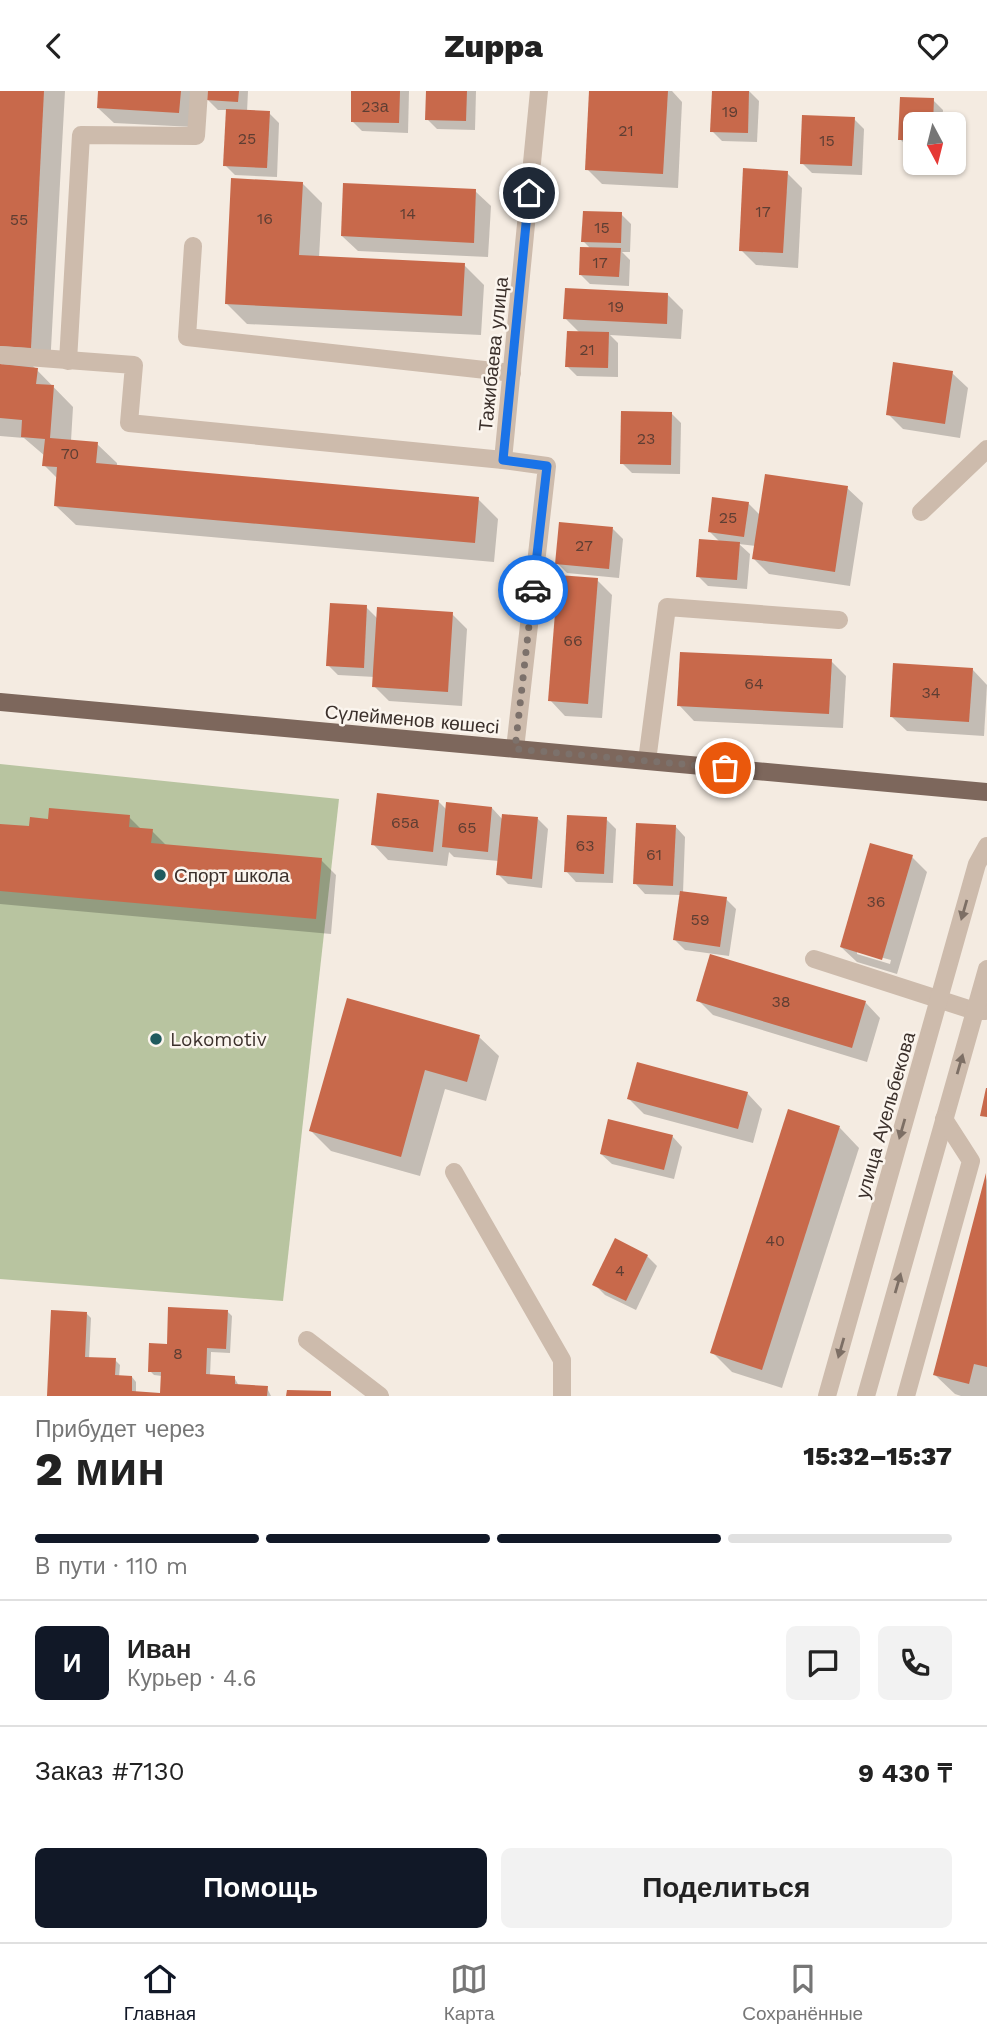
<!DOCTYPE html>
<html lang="ru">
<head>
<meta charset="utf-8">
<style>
	:root { --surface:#fff; --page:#f2f2f2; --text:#222; --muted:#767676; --line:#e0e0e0; --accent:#111827 }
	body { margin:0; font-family:"Work Sans",sans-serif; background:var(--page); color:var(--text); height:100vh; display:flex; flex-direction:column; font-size:26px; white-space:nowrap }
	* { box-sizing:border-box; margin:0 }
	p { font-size:23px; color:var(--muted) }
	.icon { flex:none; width:38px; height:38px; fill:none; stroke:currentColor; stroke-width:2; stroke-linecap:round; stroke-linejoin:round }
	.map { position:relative; height:1305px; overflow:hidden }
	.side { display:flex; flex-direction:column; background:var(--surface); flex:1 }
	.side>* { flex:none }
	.needle { width:46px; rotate:173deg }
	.fabs { position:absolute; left:903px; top:21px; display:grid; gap:14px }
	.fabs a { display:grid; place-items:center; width:63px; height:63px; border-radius:10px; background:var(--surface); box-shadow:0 2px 5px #0004; font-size:35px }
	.pin { position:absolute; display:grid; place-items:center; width:60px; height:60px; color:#fff; margin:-30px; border:4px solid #fff; border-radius:50%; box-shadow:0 2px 7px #0007 }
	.courier { position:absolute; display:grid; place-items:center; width:70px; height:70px; margin:-35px; border:5px solid #1a73e8; border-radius:50%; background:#fff; color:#222; box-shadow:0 2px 9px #0007 }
	.summary em { font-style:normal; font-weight:800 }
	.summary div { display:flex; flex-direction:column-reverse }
	.summary { display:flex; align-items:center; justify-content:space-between; height:119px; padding:0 35px }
	h1 { font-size:46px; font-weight:800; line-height:52px }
	.bar { display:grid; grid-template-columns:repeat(4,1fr); gap:10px 7px; align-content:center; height:84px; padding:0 35px }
	.bar i { height:9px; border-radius:5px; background:var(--line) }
	.bar .on { background:var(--accent) }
	.bar p { grid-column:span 4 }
	.line { display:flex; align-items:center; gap:18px; padding:0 35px; border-top:2px solid var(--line) }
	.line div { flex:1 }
	.round { display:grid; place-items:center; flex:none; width:74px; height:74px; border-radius:10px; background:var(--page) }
	.primary-button { display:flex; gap:14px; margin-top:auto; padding:14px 35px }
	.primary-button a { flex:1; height:80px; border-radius:10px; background:var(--accent); color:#fff; font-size:28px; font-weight:800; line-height:80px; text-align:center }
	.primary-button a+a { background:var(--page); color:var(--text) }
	header { display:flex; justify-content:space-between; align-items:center; height:91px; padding:0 35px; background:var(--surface); font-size:32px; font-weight:800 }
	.tabs { display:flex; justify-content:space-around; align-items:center; height:98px; border-top:2px solid var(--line); background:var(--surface); font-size:19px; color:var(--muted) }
	.tabs a { display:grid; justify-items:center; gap:4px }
	.tabs .on { color:var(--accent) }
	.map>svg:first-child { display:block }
	.green { fill:#b8c4a0 }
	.shadow { fill:#0003; fill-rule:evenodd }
	.building { fill:#c8694b }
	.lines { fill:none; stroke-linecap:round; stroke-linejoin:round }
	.minor { stroke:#cdbbac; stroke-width:18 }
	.major { stroke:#7d675c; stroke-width:18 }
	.oneway { fill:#7d6f65 }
	.done { stroke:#7c716b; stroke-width:7; stroke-dasharray:0 12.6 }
	.route { stroke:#1a73e8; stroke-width:9 }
	.poi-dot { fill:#1f5a5e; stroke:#fbf5ee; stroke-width:2.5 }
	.labels { text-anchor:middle; stroke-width:5; stroke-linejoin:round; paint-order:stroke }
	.number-label { font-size:16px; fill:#5e3e33 }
	.street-label { font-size:19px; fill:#3b302b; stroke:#fbf5ee }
	.poi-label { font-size:19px; fill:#3b302b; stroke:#fbf5ee; text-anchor:start }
</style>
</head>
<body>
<header><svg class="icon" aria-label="back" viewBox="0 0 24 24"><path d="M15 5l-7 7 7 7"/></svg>Zuppa<svg class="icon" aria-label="heart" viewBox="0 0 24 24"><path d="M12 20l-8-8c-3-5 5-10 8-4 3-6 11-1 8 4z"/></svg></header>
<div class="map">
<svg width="987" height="1305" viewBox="0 0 987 1305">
	<rect width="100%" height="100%" fill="#f4ebe1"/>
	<polygon class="green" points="0,673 339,708 283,1210 0,1188"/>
	<g class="shadow">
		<polygon points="0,0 65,0 50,276 33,275 73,316 71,350 97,353 117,372 117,376 478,408 498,428 494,471 76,434 56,415 58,388 44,374 45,365 24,347 0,345 0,275 5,276 0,271"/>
		<polygon points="99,0 196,0 194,36 114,32 98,17"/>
		<polygon points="208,0 248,0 247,21 269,22 279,32 277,86 235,84 225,74 228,19 218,19 208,9"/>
		<polygon points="353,0 409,0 408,42 362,40 352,30"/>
		<polygon points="427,0 476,0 475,39 437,38 427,28"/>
		<polygon points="591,0 672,0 682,11 678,97 602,93 587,78"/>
		<polygon points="713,0 749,0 759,10 757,51 722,50 712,40"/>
		<polygon points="933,9 943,19 942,33 915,33 915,58 910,58 900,48"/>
		<polygon points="854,28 864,38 862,84 812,82 802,72"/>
		<polygon points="787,82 802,97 798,177 756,174 741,159"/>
		<polygon points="302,92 322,112 319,167 464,174 484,194 481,244 247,233 227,213"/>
		<polygon points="475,100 491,115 488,166 358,160 342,145"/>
		<polygon points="621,123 631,133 630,161 622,161 630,169 629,195 590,193 580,183 591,158 583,150"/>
		<polygon points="667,203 683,219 681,248 610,244 618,252 618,286 577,285 567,275 580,242 565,227"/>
		<polygon points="952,282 968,297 960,347 903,338 888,323"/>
		<polygon points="671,322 681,332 680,383 632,382 622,372"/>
		<polygon points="847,397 863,412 850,495 769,483 754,468 756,455 739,453 750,463 747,498 708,495 698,485 721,452 710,441 748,412 760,424"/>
		<polygon points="613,438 623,448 619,487 567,482 557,472"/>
		<polygon points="597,489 612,504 602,627 565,625 550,609"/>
		<polygon points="366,516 378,528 452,523 467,538 462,615 389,610 374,595 375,586 338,584 328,574"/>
		<polygon points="831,570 846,585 843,637 694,630 679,614"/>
		<polygon points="972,578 987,594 984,645 907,640 891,625"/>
		<polygon points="438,710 447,719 492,717 503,729 538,728 548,738 542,797 508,793 498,783 499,770 454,766 449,761 447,775 388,769 373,753"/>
		<polygon points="129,726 142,739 152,740 167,755 321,769 336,784 331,843 0,813 0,734 31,737 50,730"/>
		<polygon points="606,728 616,738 613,792 576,791 566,780"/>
		<polygon points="675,735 685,746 683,802 726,808 736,818 729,865 685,859 675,849 681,804 645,803 635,792"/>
		<path d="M912 766 927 781 897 883 857 871 841 856ZM857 860 891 869 890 873 857 863Z"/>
		<polygon points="698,909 865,911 880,927 867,971 713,924"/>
		<polygon points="479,946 499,965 486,1010 445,998 420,1085 331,1060 311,1040"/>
		<polygon points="747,1002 762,1018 753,1052 644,1023 629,1008"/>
		<polygon points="789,1020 840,1037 859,1057 782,1297 732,1281 712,1261"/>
		<polygon points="672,1045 682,1056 674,1088 612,1073 601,1063"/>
		<polygon points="987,1086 987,1305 961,1305 955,1303 935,1284"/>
		<polygon points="647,1165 657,1175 636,1219 605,1204 595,1194"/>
		<polygon points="227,1220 232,1225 230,1262 211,1261 210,1285 234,1286 239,1295 267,1297 271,1305 48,1305 52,1221 87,1223 91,1227 89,1268 115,1269 120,1274 119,1286 132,1286 136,1291 136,1302 161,1304 162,1285 154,1284 150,1280 169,1255"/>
	</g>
	<g class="building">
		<polygon points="0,0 44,0 31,257 0,255"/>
		<polygon points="98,0 181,0 179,22 97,17"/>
		<polygon points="206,0 239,0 238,11 206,9"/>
		<polygon points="351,0 400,0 399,32 351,31"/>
		<polygon points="426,0 467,0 466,30 425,29"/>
		<polygon points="589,0 668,0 663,83 585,79"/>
		<polygon points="712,0 749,0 748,42 710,41"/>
		<polygon points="900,6 934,7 933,33 915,33 915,49 898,49"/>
		<polygon points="226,18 270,20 267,77 223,75"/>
		<polygon points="802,24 855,26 852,75 800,73"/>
		<polygon points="743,77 788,80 783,162 739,160"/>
		<polygon points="231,87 303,91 299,164 465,172 462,225 225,213"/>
		<polygon points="343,92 476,98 474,152 341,145"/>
		<polygon points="583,120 622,121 621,152 581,151"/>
		<polygon points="580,156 621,157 619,186 579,184"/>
		<polygon points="565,197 668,202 667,233 563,228"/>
		<polygon points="567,240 609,241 608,277 565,276"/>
		<polygon points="893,271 953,280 945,333 886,324"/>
		<polygon points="0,273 38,277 36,293 54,294 50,347 98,351 96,372 479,406 475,452 54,415 57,376 42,375 45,348 21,346 22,329 0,327"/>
		<polygon points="621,320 672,321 671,374 620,373"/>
		<polygon points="765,383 848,395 835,481 752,468"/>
		<polygon points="712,406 749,411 744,446 708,441"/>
		<polygon points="559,431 613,436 609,478 555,473"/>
		<polygon points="699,448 740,451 737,489 696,486"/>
		<polygon points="558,484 598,487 588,613 548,610"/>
		<polygon points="330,512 367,514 364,577 326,575"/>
		<polygon points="377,516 453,521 448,601 372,596"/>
		<polygon points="680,561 832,568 829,623 677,615"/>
		<polygon points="893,572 973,577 969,631 890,626"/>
		<polygon points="377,702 439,709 433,761 371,754"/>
		<polygon points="446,711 492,716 488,761 442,756"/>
		<polygon points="49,717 130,724 129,736 153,738 151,752 322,767 316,828 0,800 0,733 29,735 30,726 48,728"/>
		<polygon points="502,723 538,726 532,788 496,784"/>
		<polygon points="567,724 607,726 604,783 564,781"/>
		<polygon points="636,732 676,734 673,795 633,793"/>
		<polygon points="870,752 913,764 882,869 840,856"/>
		<polygon points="680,800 727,806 720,856 673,849"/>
		<polygon points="710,863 866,910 852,957 696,910"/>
		<polygon points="347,907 480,944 467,991 425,979 401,1066 309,1040"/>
		<polygon points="637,971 748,1001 738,1038 627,1008"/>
		<polygon points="986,997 987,997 987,1026 980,1025"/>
		<polygon points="788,1018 840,1035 762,1279 710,1262"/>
		<polygon points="608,1028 673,1044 664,1079 600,1063"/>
		<polygon points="986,1082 987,1276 974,1273 969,1293 933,1284"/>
		<polygon points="615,1147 648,1164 626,1210 592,1194"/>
		<polygon points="168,1216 228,1219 226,1258 207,1257 206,1283 235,1285 235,1293 268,1295 267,1305 47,1305 51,1219 87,1221 85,1266 116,1267 115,1284 132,1285 132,1300 160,1302 161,1281 148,1281 149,1252 167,1253"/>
		<polygon points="287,1299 331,1300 331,1305 286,1305"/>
	</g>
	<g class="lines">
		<g class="minor">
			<polyline points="193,155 187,246 512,282"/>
			<polyline points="0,264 134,274 129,332 503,369"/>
			<polyline points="68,270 81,44 196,45 199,0"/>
			<polyline points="921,421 987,358"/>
			<polyline points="515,658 547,375 503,369 539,0"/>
			<polyline points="647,670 667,516 839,529"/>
			<polyline points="814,868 975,920 985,920"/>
			<polyline points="454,1081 562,1269 562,1305"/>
			<polyline points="307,1249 380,1305"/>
			<polyline points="827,1305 977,773 987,755"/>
			<polyline points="866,1305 987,878"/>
			<polyline points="906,1305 971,1070 944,1028"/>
		</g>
		<polyline class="major" points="0,611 987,701"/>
	</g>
	<defs><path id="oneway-solid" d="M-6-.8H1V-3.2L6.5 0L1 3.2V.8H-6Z" transform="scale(1.75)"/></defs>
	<g class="oneway">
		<use href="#oneway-solid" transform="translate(964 819) rotate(106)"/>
		<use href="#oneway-solid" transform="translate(960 973) rotate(-74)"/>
		<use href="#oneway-solid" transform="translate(902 1038) rotate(106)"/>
		<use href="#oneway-solid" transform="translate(898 1192) rotate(-74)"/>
		<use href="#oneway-solid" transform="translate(841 1257) rotate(106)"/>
	</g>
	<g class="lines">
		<polyline class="done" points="533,499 515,658 725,677"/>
		<polyline class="route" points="529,102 503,369 547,375 533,499"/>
	</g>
	<g class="poi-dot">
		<circle cx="160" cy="784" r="7"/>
		<circle cx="156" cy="948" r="7"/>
	</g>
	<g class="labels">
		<g class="number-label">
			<text x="375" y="21">23а</text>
			<text x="730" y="26">19</text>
			<text x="626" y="45">21</text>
			<text x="247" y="53">25</text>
			<text x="827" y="55">15</text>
			<text x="763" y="126">17</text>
			<text x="408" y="128">14</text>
			<text x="265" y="133">16</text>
			<text x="19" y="134">55</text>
			<text x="602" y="142">15</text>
			<text x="600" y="177">17</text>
			<text x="616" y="221">19</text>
			<text x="587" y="264">21</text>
			<text x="646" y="353">23</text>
			<text x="70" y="368">70</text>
			<text x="728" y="432">25</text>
			<text x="584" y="460">27</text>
			<text x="573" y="555">66</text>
			<text x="754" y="598">64</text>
			<text x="931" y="607">34</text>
			<text x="405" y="737">65а</text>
			<text x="467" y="742">65</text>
			<text x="585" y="760">63</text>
			<text x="654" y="769">61</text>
			<text x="876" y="816">36</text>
			<text x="700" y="834">59</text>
			<text x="781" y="916">38</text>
			<text x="775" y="1155">40</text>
			<text x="620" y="1185">4</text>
			<text x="178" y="1268">8</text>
		</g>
		<g class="street-label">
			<text transform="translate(493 263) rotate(-84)" y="7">Тажибаева улица</text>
			<text transform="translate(412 628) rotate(5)" y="7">Сүлейменов көшесі</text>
			<text transform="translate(885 1024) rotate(-74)" y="7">улица Ауельбекова</text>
		</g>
		<g class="poi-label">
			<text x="174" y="791">Спорт школа</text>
			<text x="170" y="955">Lokomotiv</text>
		</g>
	</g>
</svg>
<div class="fabs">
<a><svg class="needle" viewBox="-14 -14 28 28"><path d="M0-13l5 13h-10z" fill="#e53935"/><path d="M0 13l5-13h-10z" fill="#767676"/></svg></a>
</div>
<div class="pin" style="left:725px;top:677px;background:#ea580c"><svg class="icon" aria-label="bag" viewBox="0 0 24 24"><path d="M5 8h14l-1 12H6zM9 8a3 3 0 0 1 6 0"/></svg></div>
<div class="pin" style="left:529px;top:102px;background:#1f2937"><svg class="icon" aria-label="home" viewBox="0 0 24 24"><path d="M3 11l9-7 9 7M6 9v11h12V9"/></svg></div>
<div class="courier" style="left:533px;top:499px"><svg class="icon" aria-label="car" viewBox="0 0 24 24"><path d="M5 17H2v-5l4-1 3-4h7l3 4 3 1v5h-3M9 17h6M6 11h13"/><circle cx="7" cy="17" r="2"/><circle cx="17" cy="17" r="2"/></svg></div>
</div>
<section class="side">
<div class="summary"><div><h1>2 мин</h1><p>Прибудет через</p></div><em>15:32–15:37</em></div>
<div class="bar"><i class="on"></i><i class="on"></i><i class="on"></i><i></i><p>В пути · 110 m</p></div>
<div class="line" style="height:126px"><b class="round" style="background:var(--accent);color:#fff">И</b><div><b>Иван</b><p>Курьер · 4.6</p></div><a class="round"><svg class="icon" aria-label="chat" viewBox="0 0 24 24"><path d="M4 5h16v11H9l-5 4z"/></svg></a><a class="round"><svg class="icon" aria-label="phone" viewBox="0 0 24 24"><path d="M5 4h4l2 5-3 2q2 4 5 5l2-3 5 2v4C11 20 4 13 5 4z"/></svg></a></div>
<div class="line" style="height:91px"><div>Заказ #7130</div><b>9 430 ₸</b></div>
<div class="primary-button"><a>Помощь</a><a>Поделиться</a></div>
</section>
<nav class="tabs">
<a class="on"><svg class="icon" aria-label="home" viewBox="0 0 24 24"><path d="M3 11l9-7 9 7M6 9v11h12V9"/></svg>Главная</a>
<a><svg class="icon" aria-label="map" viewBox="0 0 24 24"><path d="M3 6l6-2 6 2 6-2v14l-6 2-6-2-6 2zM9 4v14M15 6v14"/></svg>Карта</a>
<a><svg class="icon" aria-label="saved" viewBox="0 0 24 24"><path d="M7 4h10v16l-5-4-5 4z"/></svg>Сохранённые</a>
</nav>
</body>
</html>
